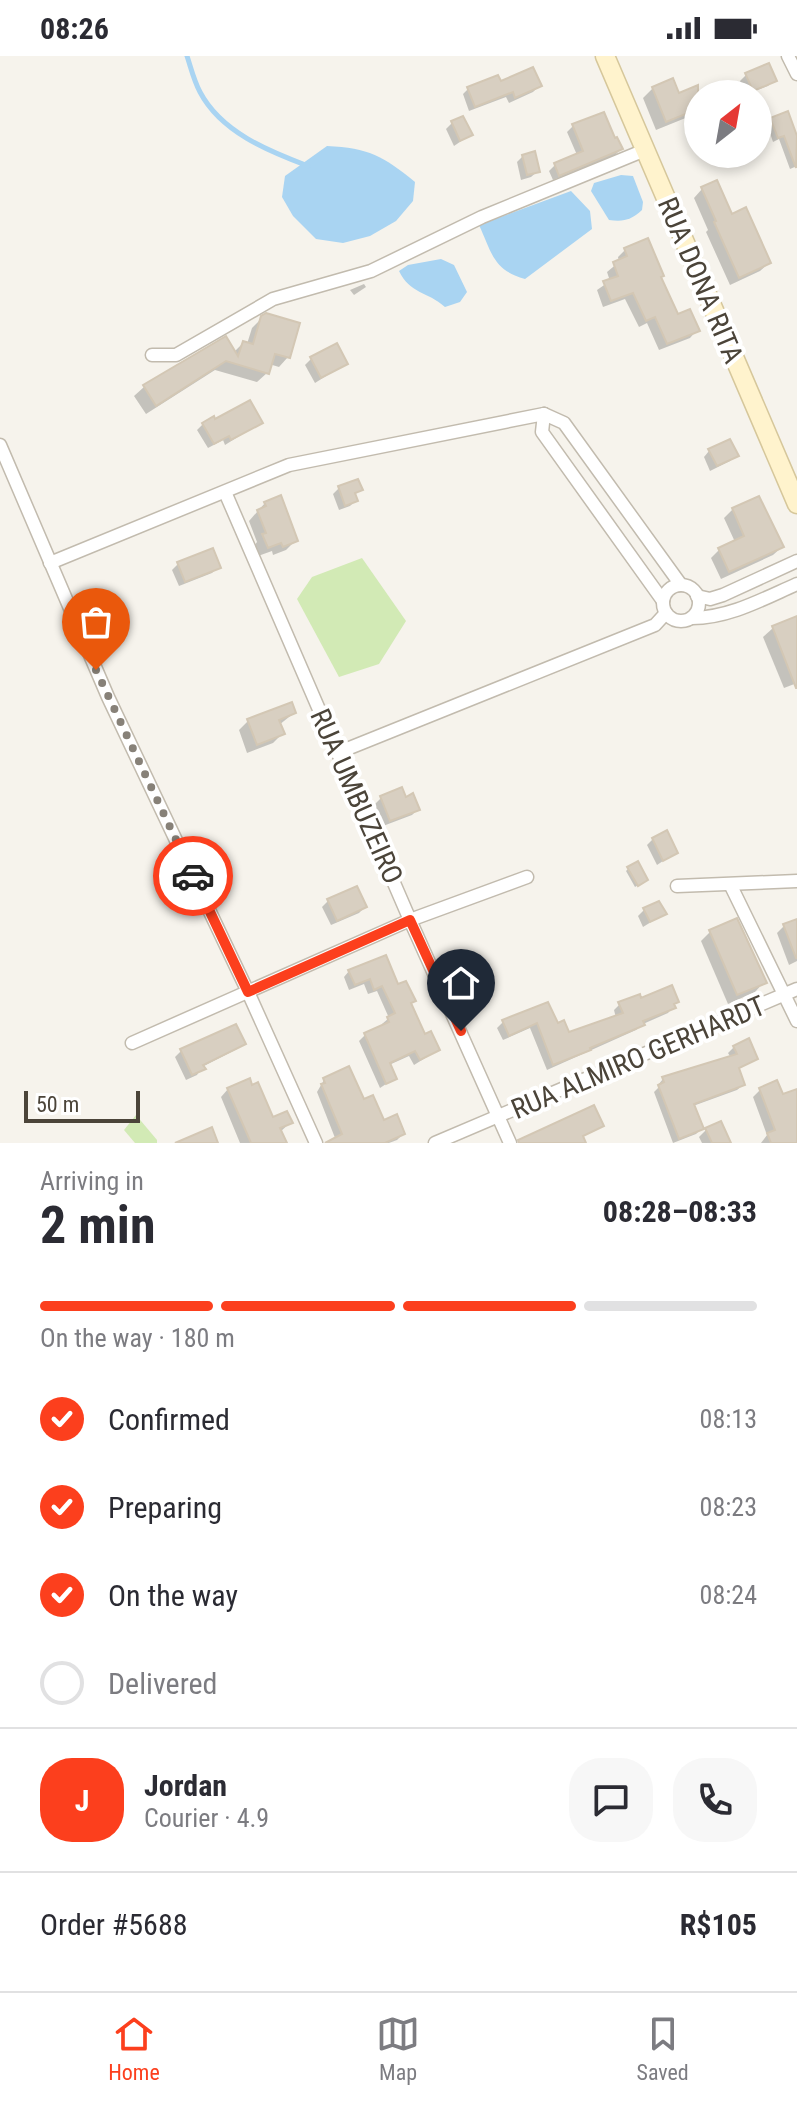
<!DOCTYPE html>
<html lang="en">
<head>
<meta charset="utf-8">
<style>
	:root { --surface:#fff; --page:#f7f7f7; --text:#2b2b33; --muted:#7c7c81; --line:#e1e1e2; --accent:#fc3f1d }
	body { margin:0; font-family:"Roboto Condensed",sans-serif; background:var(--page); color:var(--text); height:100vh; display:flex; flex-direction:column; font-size:30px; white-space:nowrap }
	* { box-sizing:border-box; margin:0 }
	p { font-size:26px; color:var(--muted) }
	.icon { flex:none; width:44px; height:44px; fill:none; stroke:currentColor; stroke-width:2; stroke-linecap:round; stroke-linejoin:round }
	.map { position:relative; height:1087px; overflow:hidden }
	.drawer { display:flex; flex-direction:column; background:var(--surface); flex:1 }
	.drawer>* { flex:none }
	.needle { width:52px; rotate:31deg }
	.buttons { position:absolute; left:684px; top:24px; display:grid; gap:16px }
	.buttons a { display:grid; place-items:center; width:88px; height:88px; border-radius:50%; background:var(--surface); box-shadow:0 4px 12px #0003; font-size:40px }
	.scale { position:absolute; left:24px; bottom:20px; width:116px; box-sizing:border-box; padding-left:8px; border:4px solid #4b4439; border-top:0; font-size:22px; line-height:28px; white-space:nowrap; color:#4b4439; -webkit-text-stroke:6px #fff; paint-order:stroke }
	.pin { position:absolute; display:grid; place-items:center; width:68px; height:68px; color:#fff; margin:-82px -34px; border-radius:50% 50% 50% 0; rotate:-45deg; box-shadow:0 0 8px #0007 }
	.pin .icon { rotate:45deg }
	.courier { position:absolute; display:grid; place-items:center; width:80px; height:80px; margin:-40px; border:6px solid #fc3f1d; border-radius:50%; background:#fff; color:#222; box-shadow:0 2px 10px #0007 }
	.overview em { font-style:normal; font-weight:700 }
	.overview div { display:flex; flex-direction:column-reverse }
	.overview { display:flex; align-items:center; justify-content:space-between; height:136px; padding:0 40px }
	h1 { font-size:52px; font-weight:700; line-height:60px }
	.bar { display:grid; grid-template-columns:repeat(4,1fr); gap:12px 8px; align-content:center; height:96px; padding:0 40px }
	.bar i { height:10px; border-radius:6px; background:var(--line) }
	.bar .current { background:var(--accent) }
	.bar p { grid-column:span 4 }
	.line { display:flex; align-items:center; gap:20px; padding:0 40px; border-top:2px solid var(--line) }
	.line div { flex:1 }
	.round { display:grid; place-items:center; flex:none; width:84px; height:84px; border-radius:32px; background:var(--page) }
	ol { padding:0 40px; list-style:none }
	li { display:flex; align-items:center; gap:24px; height:88px }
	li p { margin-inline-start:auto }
	li .icon { padding:8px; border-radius:50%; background:var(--accent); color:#fff; stroke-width:4 }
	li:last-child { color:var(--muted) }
	li i { width:44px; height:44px; border:4px solid var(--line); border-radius:50% }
	.status { display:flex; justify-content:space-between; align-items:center; height:56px; padding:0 40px; background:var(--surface); direction:ltr }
	.status svg { height:22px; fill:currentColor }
	.menu { display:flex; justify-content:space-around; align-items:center; height:112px; border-top:2px solid var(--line); background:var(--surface); font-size:22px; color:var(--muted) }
	.menu a { display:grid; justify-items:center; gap:4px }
	.menu .current { color:var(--accent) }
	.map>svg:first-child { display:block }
	.green { fill:#d2eab5 }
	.water { fill:#a9d4f2 }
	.shadow { fill:#0003 }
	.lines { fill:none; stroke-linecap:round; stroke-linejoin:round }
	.stream { stroke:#a9d4f2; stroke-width:5 }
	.building { fill:#d8cfc1; stroke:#d3c7b4; stroke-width:2 }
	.street-casing { stroke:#c2bbae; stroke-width:15 }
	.secondary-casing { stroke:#d6c79b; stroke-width:21 }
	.street { stroke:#fff; stroke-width:12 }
	.secondary { stroke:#fff3cd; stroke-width:18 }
	.done { stroke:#878178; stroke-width:8; stroke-dasharray:0 14.4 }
	.route { stroke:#fc3f1d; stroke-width:10 }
	.labels { text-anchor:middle; stroke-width:8; stroke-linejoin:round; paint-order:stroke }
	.street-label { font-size:28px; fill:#4b4439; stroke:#fff }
</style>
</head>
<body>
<div class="status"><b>08:26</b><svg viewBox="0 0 49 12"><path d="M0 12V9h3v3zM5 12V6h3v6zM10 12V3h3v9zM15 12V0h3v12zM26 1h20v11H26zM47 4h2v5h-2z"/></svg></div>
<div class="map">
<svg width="797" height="1087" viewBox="0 0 797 1087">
	<rect width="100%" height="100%" fill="#f6f3ec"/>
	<g class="green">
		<polygon points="362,502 406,565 379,608 339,621 297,543 312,521"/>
		<polygon points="136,1059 157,1084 157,1087 135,1087 124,1074"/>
	</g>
	<g class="water">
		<path d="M327 90C369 92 383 100 415 126L413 145 396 165 370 180 343 187 316 183 293 160 282 141 285 120Z"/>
		<path d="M621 119 633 120 643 146 642 154C631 164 624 166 609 164L591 135 594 127Z"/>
		<path d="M571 135 590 155 592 173 525 223C493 214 492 197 479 169Z"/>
		<path d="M441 203 454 209 467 236 460 246 445 251C427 235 410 238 399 215L408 209Z"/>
	</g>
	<g class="shadow">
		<polygon points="746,19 774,24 768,30 746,38 740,25"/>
		<polygon points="500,28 539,30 533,36 509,47 506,41 469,55 463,38 469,32"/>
		<polygon points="653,32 678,39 696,32 698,54 693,59 656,74 643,42"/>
		<polygon points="787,58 797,82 797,110 790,113 779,83 773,86 767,68"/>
		<polygon points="452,67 470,79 454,90 446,73"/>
		<polygon points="573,70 614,84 621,93 615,99 553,124 549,115 555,109 577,99 567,76"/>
		<polygon points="523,100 538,115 531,121 521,124 517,106"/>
		<polygon points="702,133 731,160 769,207 760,215 730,229 706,176 708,174 694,142"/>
		<polygon points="625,194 659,222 677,261 697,274 690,282 659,294 647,267 639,271 625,243 603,251 597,234 610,225 607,216 619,206 618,201"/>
		<polygon points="364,228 366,231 354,239 350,234"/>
		<polygon points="262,262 288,301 279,311 269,308 267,317 257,326 215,314 146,358 134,340 144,331 225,283 234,296 243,287 247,288 252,272"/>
		<polygon points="311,303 345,308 315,327 305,309"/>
		<polygon points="260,367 225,389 223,384 208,392 197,374 203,368"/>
		<polygon points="709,395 736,399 730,405 710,415 704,401"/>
		<polygon points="339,432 360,433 354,440 356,444 350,450 339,454 333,438"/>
		<polygon points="265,447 295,485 286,494 273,499 272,495 258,500 254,490 257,486 249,465"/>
		<polygon points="733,453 782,491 773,499 721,523 711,502 719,494 735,486 724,462"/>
		<polygon points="178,508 218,511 212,517 179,530 172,514"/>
		<polygon points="797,562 797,627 784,632 763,581 773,572"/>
		<polygon points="294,657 279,669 282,678 273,687 247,697 239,674 248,665"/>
		<polygon points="401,734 405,743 418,753 412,759 383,770 375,748 381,742"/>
		<polygon points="653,783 675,797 657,809 647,789"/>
		<polygon points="629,812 643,826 635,831 626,815"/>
		<polygon points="328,845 365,851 359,857 331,869 322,851"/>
		<polygon points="644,854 664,858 643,871 638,860"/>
		<polygon points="797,865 797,905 789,909 777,877 784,870"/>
		<polygon points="710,876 764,926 755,936 728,948 701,885"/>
		<polygon points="349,915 397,931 409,949 424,981 438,994 414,1009 409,1000 389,1009 395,1022 380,1032 359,985 365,979 383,971 382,968 389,962 377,935 368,938 364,928 349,934 344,921"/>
		<polygon points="640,944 677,946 668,957 643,968 636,974 547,1014 530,972 503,984 497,972 503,966 547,949 557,969 568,979 616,962 614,954 620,948"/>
		<polygon points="243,987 237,993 202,1011 197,1019 186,1024 175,1001 181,995"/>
		<polygon points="734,991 756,1002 737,1014 743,1029 737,1034 693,1050 702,1072 696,1078 673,1087 654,1036 659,1031 658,1029 663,1023 731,1002 728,997"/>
		<polygon points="348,1013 363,1046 383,1066 403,1078 397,1084 389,1087 337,1087 317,1036 324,1024"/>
		<polygon points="228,1033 272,1064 290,1067 280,1076 284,1087 240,1087 221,1041"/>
		<polygon points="760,1034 782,1041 797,1035 797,1087 761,1087 767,1079 753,1041"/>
		<polygon points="706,1074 728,1087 702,1087 699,1081"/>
	</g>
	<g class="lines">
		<path class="stream" d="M187 0C191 12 194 25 200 36 221 76 268 95 308 110"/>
	</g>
	<g class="building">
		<polygon points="769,7 777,25 753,35 745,17"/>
		<polygon points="533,11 542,30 515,42 513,36 475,51 467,31 498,19 501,25"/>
		<polygon points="673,22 679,37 698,29 698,53 666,66 652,31"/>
		<polygon points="788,55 797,80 796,112 784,80 778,82 770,62"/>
		<polygon points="604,56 615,82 617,81 623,93 559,120 554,107 583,95 572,68"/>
		<polygon points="463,60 473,79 460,85 451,65"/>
		<polygon points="535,95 540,116 527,119 522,99"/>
		<polygon points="717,124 732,158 746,151 771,207 739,222 714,166 716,165 701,131"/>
		<polygon points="648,182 664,220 661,221 678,258 690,253 700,275 667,288 655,261 646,265 633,237 611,245 603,225 618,220 613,206 627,200 624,192"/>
		<polygon points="266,257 300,267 290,302 275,298 269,318 226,305 156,350 143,329 226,280 238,300 243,285 253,288 261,260"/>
		<polygon points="337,287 348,308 321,322 310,301"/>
		<polygon points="250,344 263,367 231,384 229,380 214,388 202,367 214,360 215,363"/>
		<polygon points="730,383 739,400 717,410 708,393"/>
		<polygon points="358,423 363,434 355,437 358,445 345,450 338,430"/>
		<polygon points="281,439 298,485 283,491 281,487 268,492 262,478 266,477 257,454 266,450 264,446"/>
		<polygon points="759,440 784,491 729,516 718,492 744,480 732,452"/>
		<polygon points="213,492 221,512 185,526 177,506"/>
		<polygon points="797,560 797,632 796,632 772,570"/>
		<polygon points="292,646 296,657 279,664 285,678 257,689 247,663"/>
		<polygon points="402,731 406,741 413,737 420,754 390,765 380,740"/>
		<polygon points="667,774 678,797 663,805 652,782"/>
		<polygon points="638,805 648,824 638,830 627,811"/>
		<polygon points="357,830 367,851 337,865 327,843"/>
		<polygon points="659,845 667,858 650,866 643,852"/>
		<polygon points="737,862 767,927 737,939 709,874"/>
		<polygon points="797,863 797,902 796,902 783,868"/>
		<polygon points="386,899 398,928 406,925 416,945 411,947 425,978 431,975 440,994 420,1004 415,995 390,1007 397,1023 386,1028 364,977 389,966 387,961 395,957 382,930 374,934 370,923 355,929 348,914"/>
		<polygon points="672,929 679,946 674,948 676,952 643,965 645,969 590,992 591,994 553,1009 537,967 509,980 502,964 548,946 558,967 564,964 569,976 623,957 618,946 640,938 641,942"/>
		<polygon points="236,968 246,988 203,1009 206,1013 192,1019 180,993"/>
		<polygon points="749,982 758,1003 739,1012 745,1029 694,1048 704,1073 679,1083 658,1029 664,1026 662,1021 737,998 733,990"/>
		<polygon points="349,1010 364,1043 373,1039 384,1064 397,1058 405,1078 385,1087 325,1087 342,1078 321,1028 325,1027 323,1022"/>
		<polygon points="250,1022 252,1029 258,1026 273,1061 287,1055 293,1067 280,1072 287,1087 251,1087 227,1032"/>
		<polygon points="777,1024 783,1038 797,1033 797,1087 771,1087 767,1077 775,1074 759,1032"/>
		<polygon points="594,1049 604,1070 583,1080 586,1087 519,1087 518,1084"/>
		<polygon points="721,1065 731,1087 712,1087 705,1072"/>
		<polygon points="212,1071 218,1087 175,1087"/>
	</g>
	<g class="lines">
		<g class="street-casing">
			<g id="street">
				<polyline points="788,0 797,18"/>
				<polyline points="152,299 176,299 273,243 371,215 482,161 645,94"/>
				<polyline points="544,358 542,376 663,545"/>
				<polyline points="0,389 108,641 248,936 316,1087"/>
				<polyline points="225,436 410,864 510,1087"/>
				<polyline points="50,507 289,409 544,358 564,367 681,529"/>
				<circle cx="681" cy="547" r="18"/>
				<polyline points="697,540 710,543 723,539 797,505"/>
				<path d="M692 562C729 562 763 543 797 528"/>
				<polyline points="337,697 655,569 666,557"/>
				<polyline points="677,830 797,825"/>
				<polyline points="731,830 797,965"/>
				<polyline points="132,987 410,864 527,821"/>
				<polyline points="435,1087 797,933"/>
			</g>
		</g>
		<g class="secondary-casing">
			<polyline id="secondary" points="605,0 797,448"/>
		</g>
		<use href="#street" class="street"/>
		<use href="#secondary" class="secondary"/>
	</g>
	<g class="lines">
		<polyline class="done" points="96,614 193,820"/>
		<polyline class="route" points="193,820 248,936 410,864 461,975"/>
	</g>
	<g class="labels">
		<g class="street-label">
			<text transform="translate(701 224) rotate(67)" y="10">RUA DONA RITA</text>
			<text transform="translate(357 740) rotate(66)" y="10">RUA UMBUZEIRO</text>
			<text transform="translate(638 1001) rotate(-23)" y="10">RUA ALMIRO GERHARDT</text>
		</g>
	</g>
</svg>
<div class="buttons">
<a><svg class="needle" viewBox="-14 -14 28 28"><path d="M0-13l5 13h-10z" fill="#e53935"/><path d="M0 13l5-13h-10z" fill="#7c7c81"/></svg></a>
</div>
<div class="scale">50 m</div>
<div class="pin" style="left:96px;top:614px;background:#ea580c"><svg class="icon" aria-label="bag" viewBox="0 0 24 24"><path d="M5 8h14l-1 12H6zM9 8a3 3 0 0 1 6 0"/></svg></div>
<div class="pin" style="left:461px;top:975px;background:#1f2937"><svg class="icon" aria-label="home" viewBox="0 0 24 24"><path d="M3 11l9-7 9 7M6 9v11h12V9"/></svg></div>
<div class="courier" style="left:193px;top:820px"><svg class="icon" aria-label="car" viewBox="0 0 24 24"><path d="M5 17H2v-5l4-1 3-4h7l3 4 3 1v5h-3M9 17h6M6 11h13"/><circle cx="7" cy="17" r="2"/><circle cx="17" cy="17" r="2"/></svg></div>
</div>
<section class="drawer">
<div class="overview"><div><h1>2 min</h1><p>Arriving in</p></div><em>08:28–08:33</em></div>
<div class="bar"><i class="current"></i><i class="current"></i><i class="current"></i><i></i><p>On the way · 180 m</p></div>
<ol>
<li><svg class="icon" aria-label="check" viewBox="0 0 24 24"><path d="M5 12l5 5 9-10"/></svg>Confirmed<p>08:13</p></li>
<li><svg class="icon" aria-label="check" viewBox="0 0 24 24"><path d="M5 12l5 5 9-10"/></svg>Preparing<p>08:23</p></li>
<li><svg class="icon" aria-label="check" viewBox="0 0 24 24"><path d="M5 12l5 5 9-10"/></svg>On the way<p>08:24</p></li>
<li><i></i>Delivered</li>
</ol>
<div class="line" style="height:144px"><b class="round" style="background:var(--accent);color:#fff">J</b><div><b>Jordan</b><p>Courier · 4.9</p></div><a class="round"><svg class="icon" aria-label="chat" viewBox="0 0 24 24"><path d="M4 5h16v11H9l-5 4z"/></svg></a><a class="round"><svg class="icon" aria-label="phone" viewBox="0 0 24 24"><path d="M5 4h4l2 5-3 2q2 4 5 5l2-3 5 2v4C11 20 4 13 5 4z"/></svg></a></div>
<div class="line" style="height:104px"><div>Order #5688</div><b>R$105</b></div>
</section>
<nav class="menu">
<a class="current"><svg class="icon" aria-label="home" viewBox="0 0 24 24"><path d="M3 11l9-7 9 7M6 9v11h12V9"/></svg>Home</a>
<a><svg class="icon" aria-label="map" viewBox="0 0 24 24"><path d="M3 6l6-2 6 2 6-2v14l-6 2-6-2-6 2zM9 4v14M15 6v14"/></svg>Map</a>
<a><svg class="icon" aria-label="saved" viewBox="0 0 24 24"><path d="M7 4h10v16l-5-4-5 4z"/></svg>Saved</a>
</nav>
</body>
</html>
